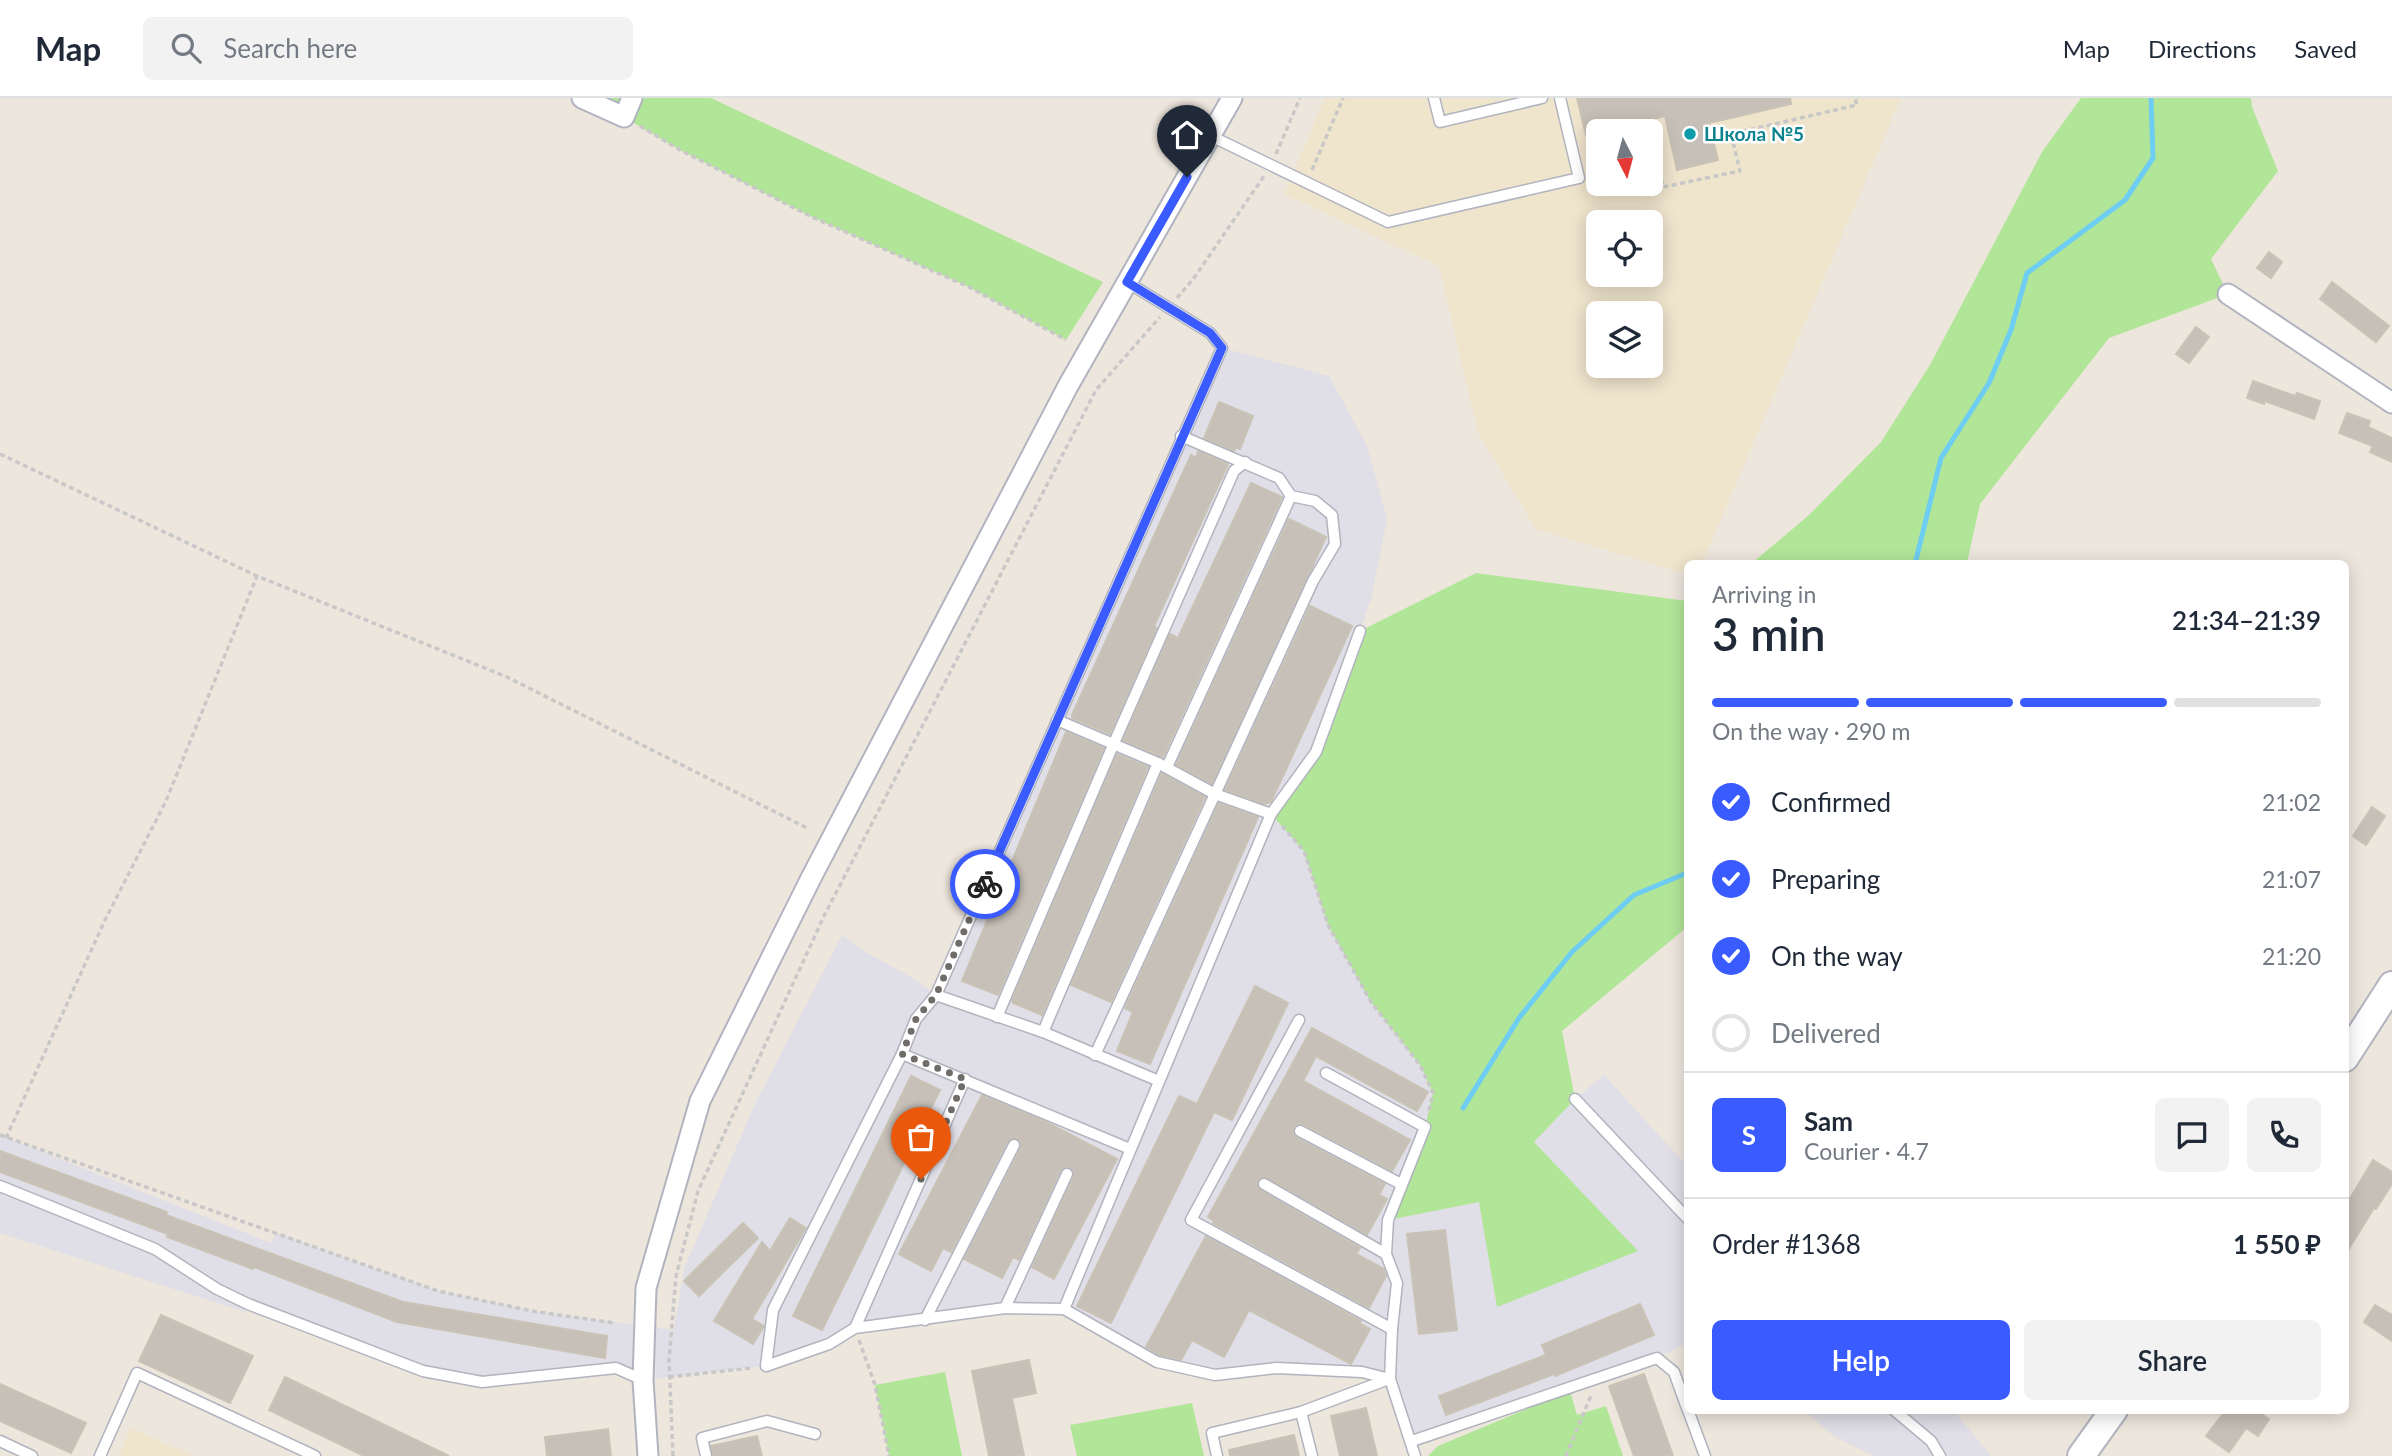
<!DOCTYPE html>
<html lang="en">
<head>
<meta charset="utf-8">
<style>
	:root { --surface:#fff; --page:#f2f2f3; --text:#1f2937; --muted:#747a83; --line:#e0e1e3; --accent:#395bff }
	body { margin:0; font-family:Lato,sans-serif; background:var(--page); color:var(--text); height:100vh; display:flex; flex-direction:column; font-size:26px; white-space:nowrap }
	* { box-sizing:border-box; margin:0 }
	p { font-size:23px; color:var(--muted) }
	.icon { flex:none; width:38px; height:38px; fill:none; stroke:currentColor; stroke-width:2; stroke-linecap:round; stroke-linejoin:round }
	.map { position:relative; flex:1; overflow:hidden }
	.panel { position:absolute; left:1684px; top:462px; width:665px; height:854px; display:flex; flex-direction:column; background:var(--surface); border-radius:10px; box-shadow:0 4px 18px #0003 }
	.panel>* { flex:none }
	.needle { width:46px; rotate:174deg }
	.fabs { position:absolute; left:1586px; top:21px; display:grid; gap:14px }
	.fabs a { display:grid; place-items:center; width:77px; height:77px; border-radius:10px; background:var(--surface); box-shadow:0 4px 18px #0003; font-size:35px }
	.pin { position:absolute; display:grid; place-items:center; width:60px; height:60px; color:#fff; margin:-72px -30px; border-radius:50% 50% 50% 0; rotate:-45deg; box-shadow:0 0 7px #0007 }
	.pin .icon { rotate:45deg }
	.courier { position:absolute; display:grid; place-items:center; width:70px; height:70px; margin:-35px; border:5px solid #395bff; border-radius:50%; background:#fff; color:#222; box-shadow:0 2px 9px #0007 }
	.headline em { font-style:normal; font-weight:600 }
	.headline div { display:flex; flex-direction:column-reverse }
	.headline { display:flex; align-items:center; justify-content:space-between; height:119px; padding:0 28px }
	h1 { font-size:46px; font-weight:600; line-height:52px }
	.bar { display:grid; grid-template-columns:repeat(4,1fr); gap:10px 7px; align-content:center; height:84px; padding:0 28px }
	.bar i { height:9px; border-radius:5px; background:var(--line) }
	.bar .current { background:var(--accent) }
	.bar p { grid-column:span 4 }
	.line { display:flex; align-items:center; gap:18px; padding:0 28px; border-top:2px solid var(--line) }
	.line div { flex:1 }
	.round { display:grid; place-items:center; flex:none; width:74px; height:74px; border-radius:10px; background:var(--page) }
	ol { padding:0 28px; list-style:none }
	li { display:flex; align-items:center; gap:21px; height:77px }
	li p { margin-inline-start:auto }
	li .icon { padding:7px; border-radius:50%; background:var(--accent); color:#fff; stroke-width:4 }
	li:last-child { color:var(--muted) }
	li i { width:38px; height:38px; border:4px solid var(--line); border-radius:50% }
	.cta { display:flex; gap:14px; margin-top:auto; padding:14px 28px }
	.cta a { flex:1; height:80px; border-radius:10px; background:var(--accent); color:#fff; font-size:28px; font-weight:600; line-height:80px; text-align:center }
	.cta a+a { background:var(--page); color:var(--text) }
	header { display:flex; align-items:center; gap:42px; box-sizing:border-box; height:98px; padding:0 35px; background:var(--surface); border-bottom:2px solid var(--line) }
	header strong { font-size:33px }
	nav { display:flex; gap:38px; margin-inline-start:auto; font-size:24px }
	.search { width:490px; height:63px; background:var(--page); display:flex; align-items:center; gap:18px; box-sizing:border-box; padding:0 24px; border-radius:10px; color:var(--muted); font-size:26px }
	.map>svg:first-child { display:block }
	.industrial { fill:#e0dee6; fill-rule:evenodd }
	.education { fill:#efe4cc; fill-rule:evenodd }
	.green { fill:#b1e598 }
	.lines { fill:none; stroke-linecap:round; stroke-linejoin:round }
	.stream { stroke:#6dcdf2; stroke-width:5 }
	.building { fill:#c6c0b8; stroke:#c9c3b6; stroke-width:2 }
	.service-casing { stroke:#b1b3bf; stroke-width:13 }
	.minor-casing { stroke:#b1b3bf; stroke-width:23 }
	.secondary-casing { stroke:#b1b3bf; stroke-width:30 }
	.path { stroke:#c8c8c8; stroke-width:3.5; stroke-dasharray:5 3.5; stroke-linecap:butt }
	.service { stroke:#fff; stroke-width:10 }
	.minor { stroke:#fff; stroke-width:19 }
	.secondary { stroke:#fff; stroke-width:26 }
	.done { stroke:#6f6c69; stroke-width:7; stroke-dasharray:0 12.6 }
	.route { stroke:#395bff; stroke-width:9 }
	.culture-dot { fill:#0f9aa8; stroke:#fff; stroke-width:2.5 }
	.labels { text-anchor:middle; stroke-width:5; stroke-linejoin:round; paint-order:stroke }
	.culture-label { font-size:19px; font-weight:bold; fill:#0d838f; stroke:#fff; text-anchor:start }
</style>
</head>
<body>
<header>
<strong>Map</strong>
<div class="search"><svg class="icon" aria-label="search" viewBox="0 0 24 24"><circle cx="10" cy="10" r="6"/><path d="M15 15l6 6"/></svg>Search here</div>
<nav><a>Map</a><a>Directions</a><a>Saved</a></nav>
</header>
<div class="map">
<svg width="2392" height="1358" viewBox="0 0 2392 1358">
	<rect width="100%" height="100%" fill="#ede6dd"/>
	<g class="industrial">
		<path d="M1222 250 1329 278 1367 348 1387 421 1371 501 1316 654 1271 716 1304 753 1328 827 1371 904 1420 967 1433 995 1425 1029 1388 1122 1479 1104 1497 1208 1637 1153 1534 1044 1575 1001 1604 977 1687 1068V1245L1657 1260 1412 1343 1389 1281 1276 1270 1215 1277 1157 1264 1064 1211 1005 1210 855 1230 766 1268 643 1282 616 1270 482 1284 423 1273 248 1206 245 1214 0 1135V1037L271 1145 276 1135 438 1193 532 1213 674 1232 684 1171 755 1006 842 837 867 855 906 876 935 896ZM1254 889 1288 905 1232 1021 1214 1014 1111 1225 1077 1208 1179 998 1197 1006ZM1312 930 1428 994 1417 1013 1316 958 1303 983 1410 1042 1392 1073 1289 1016 1276 1040 1387 1101 1259 1072 1246 1096 1388 1174 1370 1208 1208 1119ZM985 993 1117 1061 1055 1180 1089 1067 1067 1056 1002 1180 968 1162 1031 1040 1007 1028 931 1173 899 1157ZM1445 1132 1457 1232 1419 1236 1408 1136ZM1204 1142 1369 1232 1351 1266 1249 1212 1224 1259 1217 1196 1179 1267 1146 1250ZM1640 1206 1653 1237 1555 1278 1542 1247ZM1533 1284 1447 1317 1439 1299Z"/>
		<polygon points="1805,1313 1954,1313 1991,1358 1874,1358 1835,1339"/>
	</g>
	<g class="education">
		<path d="M1325 0H1901L1702 465 1687 466V476L1536 431 1478 335 1439 168 1284 96ZM1598 33H1650V86H1598ZM1598 124H1650V177H1598ZM1598 215H1650V268H1598Z"/>
		<polygon points="130,1330 194,1358 119,1358"/>
	</g>
	<g class="green">
		<polygon points="582,0 711,0 1103,184 1066,242 969,189 812,119 680,52 624,19"/>
		<polygon points="2081,0 2251,0 2252,9 2278,73 2211,161 2228,196 2109,240 1980,406 1967,465 1751,466 1809,417 1881,344 1930,267 2042,54"/>
		<polygon points="1476,475 1687,503 1687,829 1562,933 1575,1001 1534,1044 1638,1153 1497,1209 1479,1104 1388,1122 1425,1029 1433,995 1420,967 1371,904 1328,827 1304,753 1271,716 1316,654 1360,533"/>
		<polygon points="945,1274 962,1358 889,1358 875,1287"/>
		<polygon points="1570,1293 1577,1317 1606,1308 1623,1358 1428,1358 1438,1348"/>
		<polygon points="1192,1305 1204,1358 1077,1358 1070,1327"/>
	</g>
	<g class="lines">
		<g class="stream">
			<polyline points="1915,466 1941,360 1989,285 2011,232 2027,175 2125,102 2153,60 2151,0"/>
			<polyline points="1463,1010 1519,920 1572,854 1634,797 1687,775"/>
		</g>
	</g>
	<g class="building">
		<polygon points="1577,0 1790,0 1791,6 1709,25 1718,62 1677,72 1665,18 1586,37"/>
		<polygon points="2269,154 2282,164 2271,180 2257,170"/>
		<polygon points="2332,184 2389,228 2376,244 2320,201"/>
		<polygon points="2196,229 2209,239 2189,265 2176,256"/>
		<polygon points="2253,283 2295,298 2297,295 2320,303 2314,321 2265,303 2264,306 2247,300"/>
		<polygon points="1219,304 1253,318 1240,351 1236,349 1234,353 1204,340"/>
		<polygon points="2347,315 2370,323 2368,329 2392,340 2392,364 2370,354 2373,348 2339,335"/>
		<polygon points="1198,353 1228,366 1154,528 1157,530 1110,636 1072,620 1072,617 1191,357 1196,360"/>
		<polygon points="1251,385 1282,399 1163,659 1123,642 1170,536 1178,540"/>
		<polygon points="1289,421 1326,439 1212,686 1176,667"/>
		<polygon points="1310,508 1352,528 1271,704 1264,706 1225,692"/>
		<polygon points="1066,634 1104,650 998,897 962,883"/>
		<polygon points="1117,656 1148,669 1042,917 1013,905 1012,902"/>
		<polygon points="1162,675 1205,699 1111,904 1071,887"/>
		<polygon points="1219,705 1258,719 1150,966 1117,953 1133,914 1125,910"/>
		<polygon points="2372,709 2385,718 2366,747 2353,738"/>
		<polygon points="1255,888 1288,905 1232,1022 1214,1014 1111,1225 1077,1208 1179,998 1197,1006"/>
		<polygon points="1312,930 1428,994 1417,1013 1316,958 1303,983 1410,1042 1392,1073 1303,1026 1297,1026 1293,1030 1293,1036 1297,1040 1385,1086 1379,1097 1387,1101 1367,1137 1268,1080 1261,1079 1257,1083 1257,1089 1260,1092 1360,1150 1356,1156 1384,1171 1386,1178 1369,1210 1213,1125 1214,1123 1208,1119"/>
		<polygon points="911,978 940,992 822,1232 793,1218"/>
		<polygon points="982,997 1044,1023 1117,1061 1054,1181 1032,1169 1074,1079 1073,1072 1069,1069 1063,1070 1060,1073 1019,1162 1013,1159 1002,1180 964,1161 1021,1050 1021,1044 1014,1040 1007,1044 951,1154 943,1150 931,1173 899,1156"/>
		<polygon points="0,1053 167,1114 166,1117 403,1204 607,1238 605,1260 397,1224 254,1169 253,1171 167,1139 168,1136 0,1074"/>
		<polygon points="2373,1062 2392,1074 2392,1086 2376,1111 2374,1110 2345,1157 2345,1109"/>
		<polygon points="790,1120 806,1130 752,1221 764,1228 753,1246 714,1223 762,1144 770,1153"/>
		<polygon points="743,1125 758,1140 699,1198 684,1183"/>
		<polygon points="1445,1132 1457,1232 1419,1236 1407,1136"/>
		<polygon points="1206,1138 1361,1223 1360,1226 1370,1231 1351,1266 1249,1212 1224,1259 1192,1242 1181,1262 1160,1257 1146,1249"/>
		<polygon points="1640,1206 1654,1237 1555,1278 1554,1276 1446,1317 1439,1298 1546,1257 1542,1247"/>
		<polygon points="2375,1207 2392,1217 2392,1243 2364,1224"/>
		<polygon points="161,1217 253,1258 230,1305 139,1263"/>
		<polygon points="1029,1262 1036,1295 1012,1300 1024,1358 989,1358 972,1273"/>
		<polygon points="1644,1276 1673,1358 1634,1358 1609,1288"/>
		<polygon points="285,1279 449,1358 364,1358 269,1312"/>
		<polygon points="0,1286 86,1325 71,1355 0,1323"/>
		<polygon points="1366,1310 1377,1358 1340,1358 1331,1318"/>
		<polygon points="2226,1312 2255,1312 2269,1321 2258,1338 2246,1330 2229,1354 2206,1338"/>
		<polygon points="608,1331 611,1358 547,1358 545,1339"/>
		<polygon points="1294,1337 1299,1358 1230,1358 1229,1352"/>
		<polygon points="757,1338 762,1358 713,1358 711,1348"/>
	</g>
	<g class="lines">
		<g class="service-casing">
			<g id="service">
				<polyline points="1434,0 1440,24 1542,0"/>
				<polyline points="1211,38 1388,124 1579,80 1560,0"/>
				<polyline points="1127,184 1210,235 1222,250 936,897 916,921 902,956 773,1212 766,1268 829,1246 855,1230 1005,1210 1064,1211 1157,1264 1215,1277 1276,1270 1362,1274 1390,1281"/>
				<polyline points="1057,622 1158,665 1215,696 1271,716"/>
				<polyline points="1167,669 1291,398"/>
				<polyline points="936,897 1043,934 1159,983"/>
				<polyline points="997,919 1114,645 1234,373 1245,364"/>
				<polyline points="1299,922 1191,1122 1392,1231"/>
				<polyline points="1043,934 1158,665"/>
				<polyline points="902,956 1130,1051"/>
				<polyline points="1095,957 1313,483 1335,446 1332,417 1315,403 1291,398 1279,380 1181,338"/>
				<polyline points="1326,975 1425,1029 1388,1122 1386,1156 1397,1185 1392,1231 1390,1281 1415,1358"/>
				<polyline points="1575,1001 1687,1120"/>
				<polyline points="1300,1033 1401,1086"/>
				<polyline points="1264,1086 1386,1156"/>
				<polyline points="0,1088 155,1151 217,1191 248,1206 423,1273 482,1284 616,1270 643,1282"/>
				<polyline points="1005,1210 1067,1076"/>
				<polyline points="1064,1211 1271,716 1316,654 1360,533"/>
				<polyline points="925,1222 1014,1047"/>
				<polyline points="855,1230 965,981"/>
				<polyline points="1688,1312 1705,1358"/>
				<polyline points="1894,1312 1931,1343 1940,1358"/>
				<polyline points="0,1343 32,1358"/>
				<polyline points="1412,1343 1657,1260 1674,1274 1687,1310"/>
				<polyline points="100,1358 137,1275 315,1358"/>
				<polyline points="706,1358 702,1340 767,1323 815,1336"/>
				<polyline points="1217,1358 1212,1335 1301,1314"/>
				<polyline points="1312,1358 1301,1314 1389,1281"/>
			</g>
		</g>
		<g class="minor-casing">
			<g id="minor">
				<polyline points="582,0 624,19 632,0"/>
				<polyline points="2228,196 2392,305"/>
				<polyline points="648,1358 643,1282 646,1190 700,1003 811,780 1068,288 1232,0"/>
			</g>
		</g>
		<g class="secondary-casing">
			<g id="secondary">
				<polyline points="2345,960 2392,887"/>
				<polyline points="2081,1358 2114,1312"/>
			</g>
		</g>
		<g class="path">
			<polyline points="640,28 680,52 812,119 969,189 1066,242"/>
			<polyline points="1276,56 1300,0"/>
			<polyline points="1650,65 1658,64 1663,89 1740,73 1731,36 1857,7 1855,0"/>
			<polyline points="1312,72 1343,0"/>
			<polyline points="1177,200 1194,180 1264,78"/>
			<polyline points="0,356 257,478 507,579 809,731"/>
			<polyline points="1282,728 1304,753 1328,827 1371,904 1420,967 1433,995 1428,1016"/>
			<polyline points="0,1037 438,1193 532,1213 614,1225"/>
			<polyline points="6,1040 105,822 166,703 257,478"/>
			<polyline points="859,1242 875,1287 889,1358"/>
			<polyline points="669,1279 752,1270"/>
			<polyline points="673,1358 669,1262 676,1178 698,1093 824,818 1096,292 1160,219"/>
			<polyline points="1566,1358 1592,1295"/>
		</g>
		<use href="#service" class="service"/>
		<use href="#minor" class="minor"/>
		<use href="#secondary" class="secondary"/>
	</g>
	<g class="lines">
		<polyline class="done" points="921,1081 965,981 902,956 916,921 936,897 985,786"/>
		<polyline class="route" points="985,786 1222,250 1210,235 1127,184 1187,79"/>
	</g>
	<circle class="culture-dot" cx="1690" cy="36" r="7"/>
	<g class="labels">
		<g class="culture-label">
			<text x="1704" y="43">Школа №5</text>
		</g>
	</g>
</svg>
<div class="fabs">
<a><svg class="needle" viewBox="-14 -14 28 28"><path d="M0-13l5 13h-10z" fill="#e53935"/><path d="M0 13l5-13h-10z" fill="#747a83"/></svg></a>
<a><svg class="icon" aria-label="locate" viewBox="0 0 24 24"><circle cx="12" cy="12" r="6"/><path d="M12 2v4M12 18v4M2 12h4M18 12h4"/></svg></a>
<a><svg class="icon" aria-label="layers" viewBox="0 0 24 24"><path d="M12 4l9 5-9 5-9-5zM3 14l9 5 9-5"/></svg></a>
</div>
<div class="pin" style="left:921px;top:1081px;background:#ea580c"><svg class="icon" aria-label="bag" viewBox="0 0 24 24"><path d="M5 8h14l-1 12H6zM9 8a3 3 0 0 1 6 0"/></svg></div>
<div class="pin" style="left:1187px;top:79px;background:#1f2937"><svg class="icon" aria-label="home" viewBox="0 0 24 24"><path d="M3 11l9-7 9 7M6 9v11h12V9"/></svg></div>
<div class="courier" style="left:985px;top:786px"><svg class="icon" aria-label="bike" viewBox="0 0 24 24"><circle cx="6" cy="16" r="4"/><circle cx="18" cy="16" r="4"/><path d="M6 16l4-8h5l3 8M10 8l3 8H6M13 5h3"/></svg></div>
<section class="panel">
<div class="headline"><div><h1>3 min</h1><p>Arriving in</p></div><em>21:34–21:39</em></div>
<div class="bar"><i class="current"></i><i class="current"></i><i class="current"></i><i></i><p>On the way · 290 m</p></div>
<ol>
<li><svg class="icon" aria-label="check" viewBox="0 0 24 24"><path d="M5 12l5 5 9-10"/></svg>Confirmed<p>21:02</p></li>
<li><svg class="icon" aria-label="check" viewBox="0 0 24 24"><path d="M5 12l5 5 9-10"/></svg>Preparing<p>21:07</p></li>
<li><svg class="icon" aria-label="check" viewBox="0 0 24 24"><path d="M5 12l5 5 9-10"/></svg>On the way<p>21:20</p></li>
<li><i></i>Delivered</li>
</ol>
<div class="line" style="height:126px"><b class="round" style="background:var(--accent);color:#fff">S</b><div><b>Sam</b><p>Courier · 4.7</p></div><a class="round"><svg class="icon" aria-label="chat" viewBox="0 0 24 24"><path d="M4 5h16v11H9l-5 4z"/></svg></a><a class="round"><svg class="icon" aria-label="phone" viewBox="0 0 24 24"><path d="M5 4h4l2 5-3 2q2 4 5 5l2-3 5 2v4C11 20 4 13 5 4z"/></svg></a></div>
<div class="line" style="height:91px"><div>Order #1368</div><b>1 550 ₽</b></div>
<div class="cta"><a>Help</a><a>Share</a></div>
</section>
</div>
</body>
</html>
